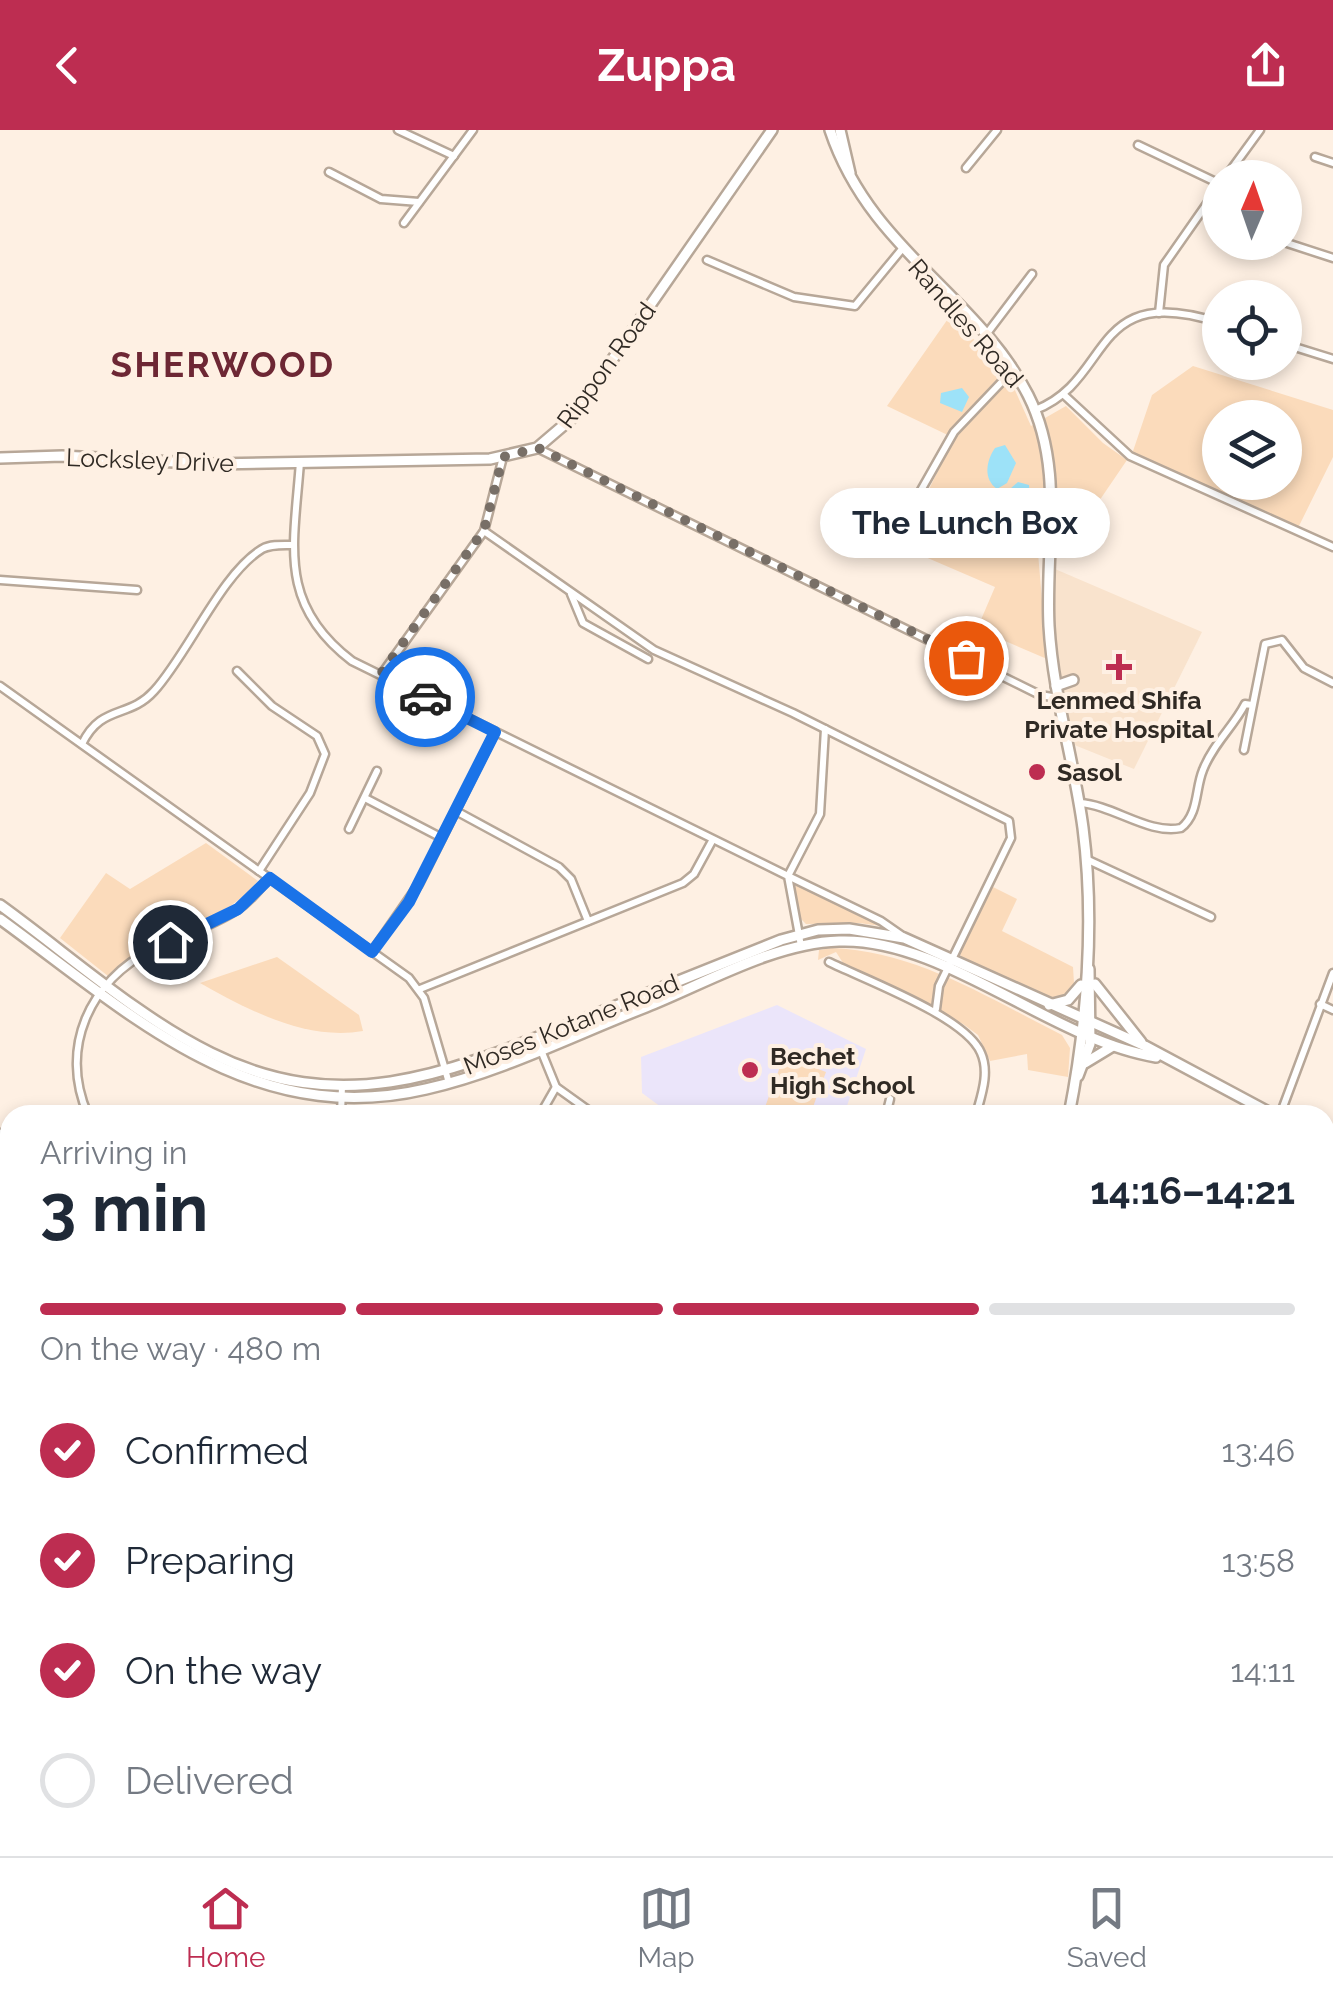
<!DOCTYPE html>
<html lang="en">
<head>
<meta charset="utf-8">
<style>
	:root { --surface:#fff; --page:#f6f6f7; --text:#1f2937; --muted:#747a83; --line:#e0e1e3; --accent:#bd2d51 }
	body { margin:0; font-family:Raleway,sans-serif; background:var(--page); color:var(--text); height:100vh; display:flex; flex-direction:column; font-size:38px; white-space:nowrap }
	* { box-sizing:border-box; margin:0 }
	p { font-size:32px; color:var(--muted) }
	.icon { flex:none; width:55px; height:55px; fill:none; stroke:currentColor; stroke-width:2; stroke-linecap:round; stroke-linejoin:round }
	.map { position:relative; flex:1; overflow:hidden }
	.sheet { position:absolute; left:0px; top:975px; width:1335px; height:752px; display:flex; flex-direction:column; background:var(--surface); border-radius:30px 30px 0 0; box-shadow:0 5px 15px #0003 }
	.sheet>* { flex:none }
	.needle { width:65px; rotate:2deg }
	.fabs { position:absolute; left:1202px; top:30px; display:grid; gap:20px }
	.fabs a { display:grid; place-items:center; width:100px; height:100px; border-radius:50%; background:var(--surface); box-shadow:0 5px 15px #0003; font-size:50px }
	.pin { position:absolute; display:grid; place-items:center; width:85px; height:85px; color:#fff; margin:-42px; border:5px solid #fff; border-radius:50%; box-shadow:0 2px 10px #0007 }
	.courier { position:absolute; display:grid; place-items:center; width:100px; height:100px; margin:-50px; border:8px solid #1a73e8; border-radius:50%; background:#fff; color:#222; box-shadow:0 2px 12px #0007 }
	.bubble { position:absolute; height:70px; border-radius:35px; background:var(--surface); box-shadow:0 5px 15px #0003; font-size:32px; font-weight:700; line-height:70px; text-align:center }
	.overview em { font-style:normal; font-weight:700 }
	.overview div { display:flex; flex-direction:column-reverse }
	.overview { display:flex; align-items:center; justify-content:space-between; height:170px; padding:0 40px }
	h1 { font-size:65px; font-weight:700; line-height:75px }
	.bar { display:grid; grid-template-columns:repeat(4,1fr); gap:15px 10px; align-content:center; height:120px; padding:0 40px }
	.bar i { height:12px; border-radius:8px; background:var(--line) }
	.bar .current { background:var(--accent) }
	.bar p { grid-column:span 4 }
	ol { padding:0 40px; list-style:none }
	li { display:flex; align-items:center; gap:30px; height:110px }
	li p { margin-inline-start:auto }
	li .icon { padding:10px; border-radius:50%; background:var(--accent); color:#fff; stroke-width:4 }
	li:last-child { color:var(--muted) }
	li i { width:55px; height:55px; border:5px solid var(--line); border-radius:50% }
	header { display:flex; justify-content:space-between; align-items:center; height:130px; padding:0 40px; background:var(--accent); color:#fff; font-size:45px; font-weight:700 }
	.tab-bar { display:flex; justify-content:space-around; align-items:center; height:140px; border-top:2px solid var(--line); background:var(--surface); font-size:28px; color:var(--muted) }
	.tab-bar a { display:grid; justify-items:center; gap:5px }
	.tab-bar .current { color:var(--accent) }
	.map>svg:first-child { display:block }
	.built { fill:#f9e3cd }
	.education { fill:#ebe5fa }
	.green { fill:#fbdbbb; fill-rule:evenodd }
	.water { fill:#9de2f8 }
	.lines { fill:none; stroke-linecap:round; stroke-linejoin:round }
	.street-casing { stroke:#b7a798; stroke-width:11 }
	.secondary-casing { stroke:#b7a798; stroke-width:14 }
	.highway-casing { stroke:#a04b26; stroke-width:18 }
	.street { stroke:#fff; stroke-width:6 }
	.secondary { stroke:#fff; stroke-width:9 }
	.highway { stroke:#dc5d27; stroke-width:12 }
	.highway-bridge-casing { stroke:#a04b26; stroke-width:18; stroke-linecap:butt }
	.highway-bridge { stroke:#dc5d27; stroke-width:12 }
	.done { stroke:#786f67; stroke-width:10; stroke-dasharray:0 18 }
	.route { stroke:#1a73e8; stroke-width:12 }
	.poi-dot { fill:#bd2d51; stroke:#fef0e3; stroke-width:4 }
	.labels { text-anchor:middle; stroke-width:8; stroke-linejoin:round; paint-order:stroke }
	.street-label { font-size:25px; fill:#302a24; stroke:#fef0e3 }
	.poi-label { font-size:25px; font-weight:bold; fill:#302a24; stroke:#fef0e3; text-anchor:start }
	.district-label { font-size:35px; font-weight:bold; letter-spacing:2.5px; fill:#6d2734; stroke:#fef0e3 }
</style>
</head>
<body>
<header><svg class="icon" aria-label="back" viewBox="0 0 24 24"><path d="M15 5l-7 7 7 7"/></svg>Zuppa<svg class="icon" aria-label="share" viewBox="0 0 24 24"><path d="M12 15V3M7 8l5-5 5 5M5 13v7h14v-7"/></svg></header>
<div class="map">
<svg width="1333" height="1726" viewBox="0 0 1333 1726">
	<rect width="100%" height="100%" fill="#fef0e3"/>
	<polygon class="built" points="1048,436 1202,502 1134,639 1067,612 1052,526"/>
	<g class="education">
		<polygon points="777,875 866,919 844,985 672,985 642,963 641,927"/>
		<polygon points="671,1718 856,1718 848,1726 682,1726"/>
	</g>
	<g class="green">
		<polygon points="952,183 1014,258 1031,296 1066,276 1103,313 1127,330 1063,424 1038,423 1047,529 977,499 995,457 923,426 933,406 911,396 954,308 887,276"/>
		<path d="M1193 236 1333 280V327L1298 398 1131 327 1152 265ZM1220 288H1285V352H1220Z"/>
		<path d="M206 713 258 751C219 799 150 801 108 846L60 808 106 743 130 759Z"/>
		<polygon points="793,755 800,755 889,797 859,793 806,794 800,788"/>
		<polygon points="991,756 1017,769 1002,801 1073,837 1074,853 1066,866 1049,868 962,828 959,822"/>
		<path d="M832 818C916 821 988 868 1062 905L1070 918 1068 947 1028 940 1027 924 990 931 978 905 963 894 845 836 836 822 818 830 819 820Z"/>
		<path d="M277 827 359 885 363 901C306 911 248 880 200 853Z"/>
		<polygon points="784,926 826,942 810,985 762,985"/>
		<polygon points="1325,1624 1333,1630 1333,1699 1325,1692"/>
	</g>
	<g class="water">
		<polygon points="962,258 969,267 962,282 940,273 941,263"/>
		<path d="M1005 315 1016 333 1007 353 997 359C983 349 986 331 995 318Z"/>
		<polygon points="1018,352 1029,355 1033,410 1022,424 996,415 992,407 995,372"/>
	</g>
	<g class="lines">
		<g class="street-casing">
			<g id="street">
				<polyline points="398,0 454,26"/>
				<polyline points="1138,15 1220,54"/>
				<polyline points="1315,27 1333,33"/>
				<polyline points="966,38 997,0"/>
				<polyline points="329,42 381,69 419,72"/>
				<polyline points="1225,48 1260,0"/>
				<polyline points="404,93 473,0"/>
				<polyline points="1287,113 1333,128"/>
				<polyline points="707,130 794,167 855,176 902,119"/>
				<polyline points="1159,183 1164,135 1220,55"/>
				<polyline points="985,206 1032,144"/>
				<polyline points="1285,214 1333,229"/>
				<polyline points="1063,264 1130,326 1333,417"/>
				<path d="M1035 280C1114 250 1088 150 1220 193"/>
				<polyline points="537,318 1040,565 1058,568"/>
				<path d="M300 332C294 415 277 474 352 531L788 746 801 816"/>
				<polyline points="920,362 954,302 1012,241"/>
				<polyline points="484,401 654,520 793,583 1009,691 1011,708 939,856 936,879"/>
				<polyline points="0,450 137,460"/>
				<polyline points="571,464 583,493 648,529"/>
				<polyline points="237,541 272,576 317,606 325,624 310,663 259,741"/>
				<polyline points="381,545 484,401 503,327"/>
				<polyline points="0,556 409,848 424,868 449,953"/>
				<polyline points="825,599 820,684 788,746 881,791 904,807"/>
				<path d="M82 614C101 574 129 589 154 561 188 524 221 444 262 419 271 414 283 415 293 415"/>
				<polyline points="1244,620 1265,514 1282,510 1304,538 1333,553"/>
				<polyline points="365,668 442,708"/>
				<path d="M1080 673C1113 675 1149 705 1181 698 1199 684 1195 659 1203 640 1213 614 1234 596 1245 574L1252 575"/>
				<polyline points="456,681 559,737 571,749 588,791"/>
				<polyline points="349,699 377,641"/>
				<polyline points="1086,729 1211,787"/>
				<polyline points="372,822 419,754 495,602"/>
				<path d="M829 832C868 851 966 887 981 923 990 943 981 966 976 985"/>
				<polyline points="420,859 683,753 694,744 712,711"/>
				<polyline points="1320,874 1333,880"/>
				<polyline points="536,908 556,957 595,985"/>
				<path d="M88 985C59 918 89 851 153 819 180 806 211 797 237 780 249 772 259 760 269 748"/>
				<polyline points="341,985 342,956"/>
				<polyline points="540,985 556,957"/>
				<polyline points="886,985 890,969"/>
				<polyline points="1280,985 1333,843"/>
				<polyline points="0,1003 10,1039"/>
				<polyline points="1325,1104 1333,1088"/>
				<polyline points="0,1108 10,1079"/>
				<polyline points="1325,1197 1333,1201"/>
				<polyline points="0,1328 10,1340"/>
				<polyline points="0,1385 10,1375"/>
				<polyline points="1325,1436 1333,1419"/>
				<polyline points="0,1512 10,1524"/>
				<polyline points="1325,1616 1333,1622"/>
				<polyline points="456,1718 463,1726"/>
				<polyline points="659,1718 669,1726"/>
				<polyline points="592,1721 595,1718"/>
				<polyline points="909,1726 912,1718"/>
				<polyline points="1035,1726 1037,1718"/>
				<polyline points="1140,1726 1141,1718"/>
				<polyline points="1244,1726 1246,1718"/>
			</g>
		</g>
		<g class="secondary-casing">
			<g id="secondary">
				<path d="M830 0C870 120 976 164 1028 265 1065 338 1045 418 1049 496 1053 565 1074 630 1083 698 1095 791 1087 894 1069 985"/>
				<polyline points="840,0 850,43"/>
				<polyline points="0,328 62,326 212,334 490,329 537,318 571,289 772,0"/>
				<polyline points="1056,556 1073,550"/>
				<path d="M0 775C68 824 136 886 211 923 343 989 451 942 576 892 644 865 712 838 781 810L818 800 849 799 904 808 1145 916 1274 985"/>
				<path d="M0 789C131 884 250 1000 426 959 501 942 574 905 646 877 706 853 774 813 839 811 943 807 1051 910 1156 927"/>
				<polyline points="1095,854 1141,912"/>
				<polyline points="1049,875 1068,870 1081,855"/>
				<polyline points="1085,933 1113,916"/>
				<polyline points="1078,946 1090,914 1089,839"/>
				<polyline points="1325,1010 1333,1014"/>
				<polyline points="0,1534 10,1546"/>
				<polyline points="0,1554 10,1566"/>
				<polyline points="865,1726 872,1718"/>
			</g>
		</g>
		<g class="highway-casing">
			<g id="highway">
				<polyline points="0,1654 10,1655"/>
				<polyline points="0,1693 10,1695"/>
				<polyline points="0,1714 10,1716"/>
				<polyline points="21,1718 63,1726"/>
				<polyline points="232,1718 248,1726"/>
			</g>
		</g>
		<use href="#street" class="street"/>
		<use href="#secondary" class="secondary"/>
		<use href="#highway" class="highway"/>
		<g class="highway-bridge-casing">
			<polyline id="highway-bridge" points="113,1718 144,1726"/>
		</g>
		<use href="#highway-bridge" class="highway-bridge"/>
	</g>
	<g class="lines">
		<polyline class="done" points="425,567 380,545 484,400 503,327 538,318 966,528"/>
		<polyline class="route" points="170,812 238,779 270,748 372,822 409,772 495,602 425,567"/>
	</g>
	<g class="poi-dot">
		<path d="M1114 522h10v10h10v10h-10v10h-10v-10h-10v-10h10z"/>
		<circle cx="1037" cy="642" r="10"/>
		<circle cx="750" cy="940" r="10"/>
	</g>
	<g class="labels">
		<g class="street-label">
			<text transform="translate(966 193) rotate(49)" y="9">Randles Road</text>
			<text transform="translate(606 235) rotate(-54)" y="9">Rippon Road</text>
			<text transform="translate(150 330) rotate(2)" y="9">Locksley Drive</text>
			<text transform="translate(571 894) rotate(-22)" y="9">Moses Kotane Road</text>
		</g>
		<g class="poi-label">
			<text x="1119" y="579" text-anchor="middle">Lenmed Shifa<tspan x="1119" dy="29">Private Hospital</tspan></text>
			<text x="1057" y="651">Sasol</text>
			<text x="770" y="935">Bechet<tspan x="770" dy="29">High School</tspan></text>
		</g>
		<g class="district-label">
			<text x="223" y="247">SHERWOOD</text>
		</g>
	</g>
</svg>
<div class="fabs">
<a><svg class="needle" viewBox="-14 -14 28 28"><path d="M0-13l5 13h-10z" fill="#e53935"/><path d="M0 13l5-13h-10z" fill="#747a83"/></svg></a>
<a><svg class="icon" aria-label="locate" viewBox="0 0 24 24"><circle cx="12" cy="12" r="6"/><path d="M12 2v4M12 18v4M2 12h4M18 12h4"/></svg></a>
<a><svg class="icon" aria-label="layers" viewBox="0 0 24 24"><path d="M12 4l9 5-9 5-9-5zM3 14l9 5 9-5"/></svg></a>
</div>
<div class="pin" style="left:966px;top:528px;background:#ea580c"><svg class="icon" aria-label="bag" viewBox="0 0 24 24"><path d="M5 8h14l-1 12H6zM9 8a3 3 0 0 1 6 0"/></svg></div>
<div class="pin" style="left:170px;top:812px;background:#1f2937"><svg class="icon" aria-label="home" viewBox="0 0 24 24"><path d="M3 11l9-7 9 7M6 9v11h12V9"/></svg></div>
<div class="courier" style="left:425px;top:567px"><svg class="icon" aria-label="car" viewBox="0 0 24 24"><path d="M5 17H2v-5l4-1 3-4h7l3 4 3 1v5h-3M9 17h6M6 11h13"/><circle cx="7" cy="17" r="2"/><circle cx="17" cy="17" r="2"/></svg></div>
<div class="bubble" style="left:820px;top:358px;width:290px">The Lunch Box</div>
<section class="sheet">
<div class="overview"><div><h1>3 min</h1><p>Arriving in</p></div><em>14:16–14:21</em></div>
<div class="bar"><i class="current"></i><i class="current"></i><i class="current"></i><i></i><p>On the way · 480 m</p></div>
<ol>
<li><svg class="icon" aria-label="check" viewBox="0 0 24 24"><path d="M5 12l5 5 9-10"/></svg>Confirmed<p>13:46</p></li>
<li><svg class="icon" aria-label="check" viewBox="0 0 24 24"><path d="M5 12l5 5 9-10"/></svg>Preparing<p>13:58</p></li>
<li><svg class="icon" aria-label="check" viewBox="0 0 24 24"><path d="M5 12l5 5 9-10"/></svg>On the way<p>14:11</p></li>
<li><i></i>Delivered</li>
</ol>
</section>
</div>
<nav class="tab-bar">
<a class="current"><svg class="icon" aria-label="home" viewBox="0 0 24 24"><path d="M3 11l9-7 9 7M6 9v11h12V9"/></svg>Home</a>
<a><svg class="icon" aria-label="map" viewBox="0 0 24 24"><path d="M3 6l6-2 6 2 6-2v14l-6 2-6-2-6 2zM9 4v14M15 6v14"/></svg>Map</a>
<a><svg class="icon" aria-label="saved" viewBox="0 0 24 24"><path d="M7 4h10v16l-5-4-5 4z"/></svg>Saved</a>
</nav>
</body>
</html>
